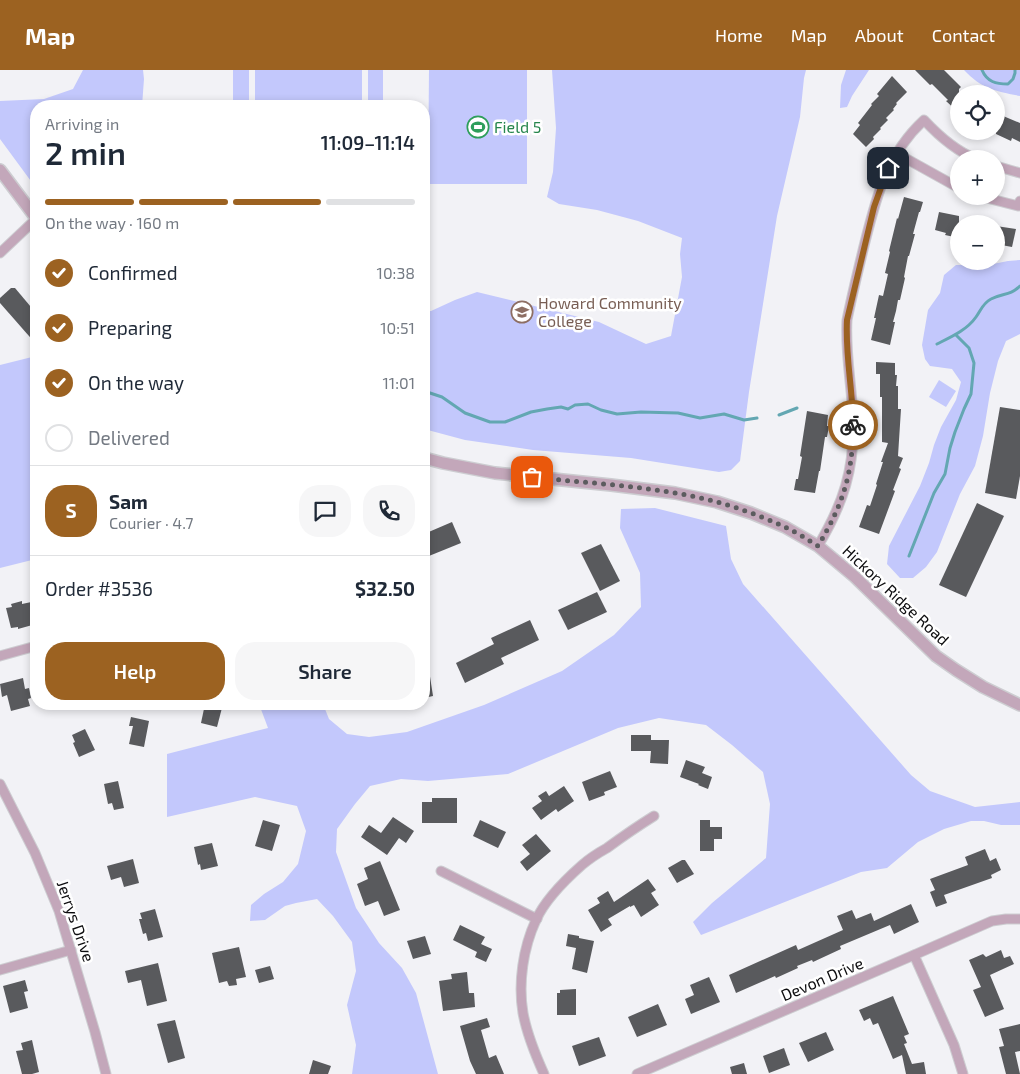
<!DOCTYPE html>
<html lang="en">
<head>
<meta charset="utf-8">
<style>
	:root { --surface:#fff; --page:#f6f6f7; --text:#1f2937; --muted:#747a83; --line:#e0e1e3; --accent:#9c6221 }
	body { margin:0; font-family:"Exo 2",sans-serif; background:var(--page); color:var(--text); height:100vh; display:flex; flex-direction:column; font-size:19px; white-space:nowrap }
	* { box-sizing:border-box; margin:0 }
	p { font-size:16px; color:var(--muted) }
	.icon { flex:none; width:28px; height:28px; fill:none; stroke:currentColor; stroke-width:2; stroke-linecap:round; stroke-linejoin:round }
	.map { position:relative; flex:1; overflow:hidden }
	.panel { position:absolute; left:30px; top:30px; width:400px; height:610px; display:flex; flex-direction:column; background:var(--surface); border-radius:20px; box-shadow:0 2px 8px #0003 }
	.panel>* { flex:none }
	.buttons { position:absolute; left:950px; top:15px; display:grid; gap:10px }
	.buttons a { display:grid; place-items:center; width:55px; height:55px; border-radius:50%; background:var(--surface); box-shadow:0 2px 8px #0003; font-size:25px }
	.pin { position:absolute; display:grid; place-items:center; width:42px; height:42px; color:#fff; margin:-21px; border-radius:10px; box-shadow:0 2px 8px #0006 }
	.courier { position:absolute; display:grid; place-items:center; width:50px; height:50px; margin:-25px; border:4px solid #9c6221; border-radius:50%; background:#fff; color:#222; box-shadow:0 1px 6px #0007 }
	.headline em { font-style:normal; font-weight:600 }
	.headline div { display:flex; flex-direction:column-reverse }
	.headline { display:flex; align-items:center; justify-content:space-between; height:85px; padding:0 15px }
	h1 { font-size:32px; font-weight:600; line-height:38px }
	.bar { display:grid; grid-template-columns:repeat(4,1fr); gap:8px 5px; align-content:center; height:60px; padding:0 15px }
	.bar i { height:6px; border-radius:4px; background:var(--line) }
	.bar .selected { background:var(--accent) }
	.bar p { grid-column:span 4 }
	.line { display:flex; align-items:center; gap:12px; padding:0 15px; border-top:1px solid var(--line) }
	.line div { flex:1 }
	.round { display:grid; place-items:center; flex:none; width:52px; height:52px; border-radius:20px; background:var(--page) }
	ol { padding:0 15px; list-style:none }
	li { display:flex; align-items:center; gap:15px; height:55px }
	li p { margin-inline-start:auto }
	li .icon { padding:5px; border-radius:50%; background:var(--accent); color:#fff; stroke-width:4 }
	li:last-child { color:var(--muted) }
	li i { width:28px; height:28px; border:2px solid var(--line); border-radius:50% }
	.cta { display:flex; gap:10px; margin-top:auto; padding:10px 15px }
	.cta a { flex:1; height:58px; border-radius:20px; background:var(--accent); color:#fff; font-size:20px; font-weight:600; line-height:58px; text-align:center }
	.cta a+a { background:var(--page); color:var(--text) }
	header { display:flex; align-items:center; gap:30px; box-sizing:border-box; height:70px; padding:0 25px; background:var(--accent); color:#fff }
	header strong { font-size:24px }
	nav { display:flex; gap:28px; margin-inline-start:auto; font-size:18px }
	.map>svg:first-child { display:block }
	.green { fill:#c3c8fc }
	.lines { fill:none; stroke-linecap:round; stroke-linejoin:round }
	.stream { stroke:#63a7b2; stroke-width:3 }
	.building { fill:#595a5d }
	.minor-casing { stroke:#cdcdd1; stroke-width:11 }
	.tertiary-casing { stroke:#cdcdd1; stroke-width:14 }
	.minor { stroke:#c3a7ba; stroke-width:9 }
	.tertiary { stroke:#c3a7ba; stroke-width:11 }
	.done { stroke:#5c5c5f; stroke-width:5; stroke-dasharray:0 9 }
	.route { stroke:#9c6221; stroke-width:6 }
	.labels { text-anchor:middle; stroke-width:5; stroke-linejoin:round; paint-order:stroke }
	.leisure-label { font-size:16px; fill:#27864d; stroke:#fff; text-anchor:start }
	.education-label { font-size:16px; fill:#785e54; stroke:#fff; text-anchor:start }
	.street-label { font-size:16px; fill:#0c0c0e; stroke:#fff }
</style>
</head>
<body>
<header>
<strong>Map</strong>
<nav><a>Home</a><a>Map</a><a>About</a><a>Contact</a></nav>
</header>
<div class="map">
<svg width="1020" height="1004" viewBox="0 0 1020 1004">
	<rect width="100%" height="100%" fill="#f2f2f6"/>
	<g class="green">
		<polygon points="83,0 143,0 144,9 142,36 36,36 36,118 0,69 0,31 44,29 73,19"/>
		<rect x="233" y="0" width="16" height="36"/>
		<rect x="255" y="0" width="107" height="36"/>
		<rect x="368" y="0" width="15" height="36"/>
		<polygon points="429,0 527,0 527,114 428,114"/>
		<polygon points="552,0 806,0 804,8 800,47 777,146 749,322 740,391 731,400 719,402 631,388 533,380 465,370 424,359 424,242 431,241 455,230 477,222 599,252 646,274 671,266 682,207 680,184 682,168 638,151 597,140 559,134 547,127 553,102 556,58"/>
		<polygon points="846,0 869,0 852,26 847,37 840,38 841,15"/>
		<path d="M964 0H1020V26C995 21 982 19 964 0Z"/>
		<polygon points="1020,190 1020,264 1006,271 998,291 990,323 983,366 975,396 960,424 937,482 926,497 913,508 900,508 887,494 889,476 920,416 929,393 934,375 941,357 956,330 961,312 952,299 930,296 925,289 922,275 928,240 940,223 944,205 956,195 988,195 1008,191"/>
		<polygon points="36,286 36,489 0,498 0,295"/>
		<polygon points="939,310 956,321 946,337 929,327"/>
		<polygon points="655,438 726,456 731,489 743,514 911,705 930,721 975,737 1020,732 1020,755 1001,755 984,751 971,751 944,759 918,772 887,798 861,802 701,865 693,852 712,833 766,788 770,734 763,702 732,675 706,655 659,648 618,658 508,704 428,711 401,709 370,716 355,734 337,759 336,782 356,838 379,873 402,898 416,923 438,1004 352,1004 356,975 347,935 356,901 352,872 333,846 317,829 296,833 285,836 265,850 250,851 251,835 264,824 283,812 298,794 306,761 297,736 255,727 167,747 167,684 268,658 259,634 323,634 329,649 347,664 369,667 407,662 484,635 562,601 614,565 641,537 640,503 620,458 621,439"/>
	</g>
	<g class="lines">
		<g class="stream">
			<path d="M982 0C987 12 996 14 1008 14L1013 9 1015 3V0"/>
			<path d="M937 274C951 267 967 260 976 247 981 240 983 233 991 229 1002 223 1010 226 1020 216"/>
			<polyline points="424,321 442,327 465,343 490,352 505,352 531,342 547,339 561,337 568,339 575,335 588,334 601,340 617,344 641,342 678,343 700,348 724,344 744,350 757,348"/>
			<polyline points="779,345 797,338"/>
			<polyline points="909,486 934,423 945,404 950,378 955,362 964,339 971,324 974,293 969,278 956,265"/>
		</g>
	</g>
	<g class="building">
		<polygon points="915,0 944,0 961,17 959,19 959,43 946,31 948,30 932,14 930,15"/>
		<polygon points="892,6 907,22 896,33 897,34 893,39 894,40 886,48 888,50 880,58 881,59 873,67 874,69 866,77 853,64 860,55 858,53 872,35 871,34 879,26 877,24"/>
		<polygon points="996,43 1020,53 1020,72 1012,68 1011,71 996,64"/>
		<polygon points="904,127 923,132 920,142 919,142 913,164 915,164 909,186 908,186 904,207 905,208 900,230 898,230 896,241 893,252 895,252 890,275 871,270 876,248 874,248 879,225 883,226 888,204 885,203 890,182 889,181 897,148 898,149"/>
		<polygon points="939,142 959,146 959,168 945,165 946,163 935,160"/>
		<polygon points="996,156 1016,159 1012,177 996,174"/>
		<polygon points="11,218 15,218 36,243 36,274 0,233 0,228"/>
		<polygon points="876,292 895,293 895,305 897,305 896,316 898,316 898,339 901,339 898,386 903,388 899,398 901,399 893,420 895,421 879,464 859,457 867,435 870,436 877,415 876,414 883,392 881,392 888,373 882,372 882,327 880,327 880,304 876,304"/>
		<polygon points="1000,337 1020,340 1020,406 1016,429 985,423"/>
		<polygon points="807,341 828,345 827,356 829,356 827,367 825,367 820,401 819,401 815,423 794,420 796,409 798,409 802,387 800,386"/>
		<polygon points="977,433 1004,446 966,527 939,515"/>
		<polygon points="452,452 461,473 424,488 424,464"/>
		<polygon points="601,474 620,511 600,521 581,483"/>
		<polygon points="597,522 607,542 568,560 558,540"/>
		<polygon points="22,531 22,534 36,531 36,554 18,559 18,557 11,558 6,538 12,537 11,534"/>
		<polygon points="530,550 539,570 501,588 504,594 465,613 456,593 494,574 491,568"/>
		<polygon points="424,600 429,600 433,626 424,628"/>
		<polygon points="23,608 25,619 29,618 31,628 28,629 30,636 11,641 7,625 2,627 0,614"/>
		<polygon points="205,634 223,634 217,657 201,653"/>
		<polygon points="131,647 149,651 144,677 129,674 133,656 129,656"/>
		<polygon points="85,659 95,680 79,687 73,673 75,672 72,665"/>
		<polygon points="631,665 651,665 651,670 669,670 668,694 650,693 651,681 631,681"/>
		<polygon points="686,690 705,697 702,703 712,707 708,719 698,715 699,714 680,707"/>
		<polygon points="610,701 617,717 604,722 605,725 589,731 582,712"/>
		<polygon points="118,711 124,738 114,740 112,733 108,734 104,714"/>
		<polygon points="564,716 574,731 558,742 556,739 541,750 532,738 542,731 538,726 546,721 549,726"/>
		<polygon points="432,728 457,728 457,753 422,753 422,732 432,732"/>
		<polygon points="393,747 414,761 406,773 399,768 387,785 361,767 369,755 381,763"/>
		<polygon points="263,750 280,755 272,781 255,776"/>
		<polygon points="480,750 506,762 498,778 473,766"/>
		<polygon points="700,750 710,750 710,757 722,757 722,769 714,769 714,781 700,781"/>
		<polygon points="536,764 551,781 527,801 520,792 530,784 522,775"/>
		<polygon points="212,773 218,796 201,800 200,794 198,795 194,777"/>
		<polygon points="985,779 990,791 996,788 1001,800 991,805 992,808 944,825 947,833 936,837 930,822 935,820 930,809 968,795 965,787"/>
		<polygon points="133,789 139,813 124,817 121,807 111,810 107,796"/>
		<polygon points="682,790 685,790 694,804 677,813 668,798"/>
		<polygon points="380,791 400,840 384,846 378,831 365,836 357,814 368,809 364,798"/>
		<polygon points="648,809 656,820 651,823 659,835 641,847 634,835 630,837 630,836 608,849 612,855 601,862 588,840 600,833 597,828 608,821 614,832"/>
		<polygon points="911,834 919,852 894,864 890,855 840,876 841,879 813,892 812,890 797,896 798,898 776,908 775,906 736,923 729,905 796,875 798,880 843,860 837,846 852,840 856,849 871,843 874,851"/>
		<polygon points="155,839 163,867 148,871 146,863 143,864 139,849 142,849 140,843"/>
		<polygon points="460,855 485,867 481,874 492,879 486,892 475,887 477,882 453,870"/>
		<polygon points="568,864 579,866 579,868 594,871 587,903 572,899 576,878 566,876"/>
		<polygon points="425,866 431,884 413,889 407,871"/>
		<polygon points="239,877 246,907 236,909 237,915 229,916 227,911 219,913 212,883"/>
		<polygon points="1001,880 1004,888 1010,886 1014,894 990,905 1004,939 985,947 973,920 981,917 969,890 983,884 986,887"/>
		<polygon points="158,893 167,931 147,936 141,910 128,913 125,901"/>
		<polygon points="270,896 274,909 259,913 255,900"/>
		<polygon points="467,902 469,923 474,923 475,937 443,941 439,911 452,909 451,904"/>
		<polygon points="709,907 720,932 691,944 685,929 694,925 690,915"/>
		<polygon points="25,910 28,921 24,922 28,938 10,943 3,916"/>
		<polygon points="576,919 576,945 557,945 557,923 560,923 560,920"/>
		<polygon points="893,926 909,964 904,966 907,973 904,974 912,994 924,992 926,1004 906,1004 902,985 893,989 878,953 873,955 870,948 864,951 859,940"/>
		<polygon points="658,934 667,955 637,967 628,947"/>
		<polygon points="487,948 490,957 481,960 489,988 496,985 504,1004 476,1004 470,991 460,956"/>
		<polygon points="175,950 185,988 168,993 157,954"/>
		<polygon points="1020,954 1020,981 1015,982 1020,1004 1006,1004 999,977 1004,976 999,959"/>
		<polygon points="826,962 834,980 808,992 799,973"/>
		<polygon points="599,967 606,986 579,996 572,976"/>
		<polygon points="32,970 39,1002 32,1004 22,1004 16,981 23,980 21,973"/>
		<polygon points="784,978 790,995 769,1003 763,986"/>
		<polygon points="313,990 331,996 328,1004 309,1004"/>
		<polygon points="744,993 747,1004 732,1004 730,997"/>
	</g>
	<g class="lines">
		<g class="minor-casing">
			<g id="minor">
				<polyline points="896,83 959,118"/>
				<polyline points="996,96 1020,103"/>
				<polyline points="979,126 1018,136 1020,131"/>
				<polyline points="0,183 36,149"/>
				<path d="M818 476C843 434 855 399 853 349 852 316 845 284 847 250 852 225 858 201 864 176 876 128 886 85 924 50 938 65 956 81 976 89"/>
				<polyline points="0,586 36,576"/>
				<polyline points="0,714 35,783 59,841 95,962 106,1004"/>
				<polyline points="441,801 537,849"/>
				<polyline points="914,885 954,975 963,1004"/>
				<polyline points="0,900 71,880"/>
				<path d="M544 1004C535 984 527 965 523 943 518 913 523 878 536 850 545 830 565 810 582 795 589 789 598 783 607 778 622 767 638 756 654 746"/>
				<polyline points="637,1004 914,885 992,851 1006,849 1020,849"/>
			</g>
		</g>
		<g class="tertiary-casing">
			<g id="tertiary">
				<polyline points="0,100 36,148"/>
				<polyline points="424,388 443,393 495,403 611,415 675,423 717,432 751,443 785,457 818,476 855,507 936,586 956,600 983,617 1020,635"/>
			</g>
		</g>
		<use href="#minor" class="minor"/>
		<use href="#tertiary" class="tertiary"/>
	</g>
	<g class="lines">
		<path class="done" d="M532 407C593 414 657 416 717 432 739 438 763 447 785 457 796 462 807 469 818 476 843 434 853 404 853 355"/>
		<path class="route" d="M853 355C853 320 845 286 847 250L874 137 888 98"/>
	</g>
	<defs>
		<g id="stadium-ring" transform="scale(1.125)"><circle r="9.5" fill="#fff" stroke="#2e9e5b" stroke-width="1.5"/><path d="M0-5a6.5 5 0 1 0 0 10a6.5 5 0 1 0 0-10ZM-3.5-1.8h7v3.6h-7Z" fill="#2e9e5b"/></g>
		<g id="university-ring" transform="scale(1.125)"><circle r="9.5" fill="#fff" stroke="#8d6e63" stroke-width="1.5"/><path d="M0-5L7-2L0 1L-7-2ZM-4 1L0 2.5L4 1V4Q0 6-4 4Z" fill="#8d6e63"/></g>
	</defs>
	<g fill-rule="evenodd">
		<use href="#stadium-ring" x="478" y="57"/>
		<use href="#university-ring" x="522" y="242"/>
	</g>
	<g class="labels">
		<g class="leisure-label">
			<text x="494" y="63">Field 5</text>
		</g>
		<g class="education-label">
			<text x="538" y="239">Howard Community<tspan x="538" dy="18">College</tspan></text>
		</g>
		<g class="street-label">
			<text transform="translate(896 525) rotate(43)" y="6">Hickory Ridge Road</text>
			<text transform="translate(76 851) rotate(71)" y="6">Jerrys Drive</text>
			<text transform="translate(822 909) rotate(-23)" y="6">Devon Drive</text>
		</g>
	</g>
</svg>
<div class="buttons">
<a><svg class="icon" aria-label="locate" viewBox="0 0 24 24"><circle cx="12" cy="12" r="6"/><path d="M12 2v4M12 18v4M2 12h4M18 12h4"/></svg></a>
<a>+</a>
<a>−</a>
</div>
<div class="pin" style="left:532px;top:407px;background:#ea580c"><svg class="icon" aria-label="bag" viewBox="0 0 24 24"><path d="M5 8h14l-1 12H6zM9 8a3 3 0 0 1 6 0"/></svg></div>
<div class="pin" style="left:888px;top:98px;background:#1f2937"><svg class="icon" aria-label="home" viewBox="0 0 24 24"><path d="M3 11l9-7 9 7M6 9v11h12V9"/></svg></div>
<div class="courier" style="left:853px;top:355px"><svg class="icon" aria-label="bike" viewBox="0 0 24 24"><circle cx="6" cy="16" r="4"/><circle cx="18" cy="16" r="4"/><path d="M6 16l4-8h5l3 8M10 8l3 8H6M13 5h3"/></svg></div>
<section class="panel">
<div class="headline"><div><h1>2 min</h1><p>Arriving in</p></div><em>11:09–11:14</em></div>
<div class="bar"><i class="selected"></i><i class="selected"></i><i class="selected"></i><i></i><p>On the way · 160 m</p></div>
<ol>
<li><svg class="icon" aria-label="check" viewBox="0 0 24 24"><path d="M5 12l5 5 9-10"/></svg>Confirmed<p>10:38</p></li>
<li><svg class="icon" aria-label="check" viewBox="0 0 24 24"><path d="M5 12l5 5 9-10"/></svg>Preparing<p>10:51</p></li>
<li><svg class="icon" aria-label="check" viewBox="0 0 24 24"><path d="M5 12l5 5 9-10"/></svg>On the way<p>11:01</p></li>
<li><i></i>Delivered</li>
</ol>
<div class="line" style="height:90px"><b class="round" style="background:var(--accent);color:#fff">S</b><div><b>Sam</b><p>Courier · 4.7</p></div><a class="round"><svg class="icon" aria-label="chat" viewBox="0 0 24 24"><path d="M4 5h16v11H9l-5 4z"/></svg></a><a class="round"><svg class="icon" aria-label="phone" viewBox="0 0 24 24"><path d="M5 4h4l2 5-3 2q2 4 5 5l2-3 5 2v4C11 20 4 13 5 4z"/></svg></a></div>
<div class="line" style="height:65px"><div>Order #3536</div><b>$32.50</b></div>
<div class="cta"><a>Help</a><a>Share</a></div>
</section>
</div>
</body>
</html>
